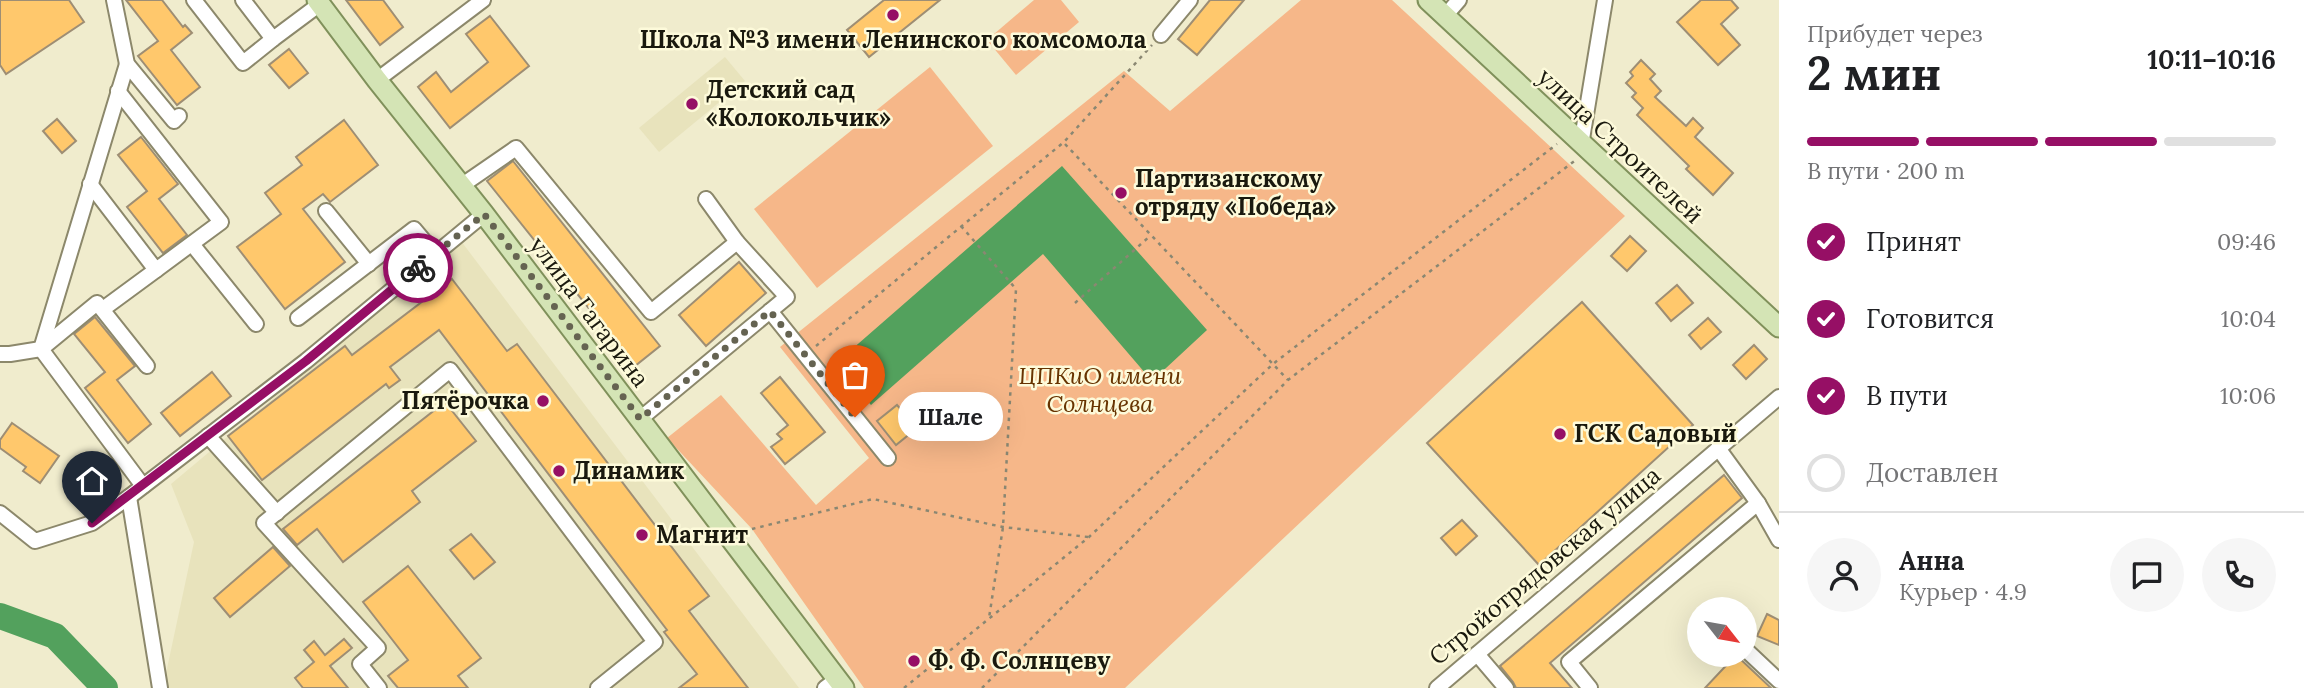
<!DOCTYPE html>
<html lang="ru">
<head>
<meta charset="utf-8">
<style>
	:root { --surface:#fff; --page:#f6f6f6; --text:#202124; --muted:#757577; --line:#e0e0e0; --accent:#960f65 }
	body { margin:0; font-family:Lora,serif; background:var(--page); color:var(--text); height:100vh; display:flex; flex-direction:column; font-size:26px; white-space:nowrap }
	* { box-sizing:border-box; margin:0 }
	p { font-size:23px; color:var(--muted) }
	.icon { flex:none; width:38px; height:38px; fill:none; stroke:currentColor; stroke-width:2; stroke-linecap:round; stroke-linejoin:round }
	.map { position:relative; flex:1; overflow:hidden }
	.side { display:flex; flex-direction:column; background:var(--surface); width:525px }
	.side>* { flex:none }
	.needle { width:46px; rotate:121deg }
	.tools { position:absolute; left:1687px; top:597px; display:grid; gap:14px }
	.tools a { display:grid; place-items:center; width:70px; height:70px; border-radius:50%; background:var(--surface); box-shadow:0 7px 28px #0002; font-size:35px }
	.pin { position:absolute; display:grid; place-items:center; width:60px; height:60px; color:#fff; margin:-72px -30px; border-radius:50% 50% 50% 0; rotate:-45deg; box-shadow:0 0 7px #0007 }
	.pin .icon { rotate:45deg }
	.courier { position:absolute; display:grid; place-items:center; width:70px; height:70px; margin:-35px; border:5px solid #960f65; border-radius:50%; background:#fff; color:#222; box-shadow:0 2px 9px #0007 }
	.bubble { position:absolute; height:49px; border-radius:24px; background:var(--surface); box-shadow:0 7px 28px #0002; font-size:23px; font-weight:700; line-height:49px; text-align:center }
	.head em { font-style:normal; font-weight:700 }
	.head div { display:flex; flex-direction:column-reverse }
	.head { display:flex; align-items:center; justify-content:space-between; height:119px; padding:0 28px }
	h1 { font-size:46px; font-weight:700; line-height:52px }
	.bar { display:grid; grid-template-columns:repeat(4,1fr); gap:10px 7px; align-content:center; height:84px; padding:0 28px }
	.bar i { height:9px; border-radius:5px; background:var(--line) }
	.bar .current { background:var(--accent) }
	.bar p { grid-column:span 4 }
	.line { display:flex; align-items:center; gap:18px; padding:0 28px; border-top:2px solid var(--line) }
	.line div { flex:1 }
	.round { display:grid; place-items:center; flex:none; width:74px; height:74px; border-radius:37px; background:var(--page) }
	ol { padding:0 28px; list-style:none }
	li { display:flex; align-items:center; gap:21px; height:77px }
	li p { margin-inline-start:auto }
	li .icon { padding:7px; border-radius:50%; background:var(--accent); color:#fff; stroke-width:4 }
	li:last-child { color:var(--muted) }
	li i { width:38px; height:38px; border:4px solid var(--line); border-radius:50% }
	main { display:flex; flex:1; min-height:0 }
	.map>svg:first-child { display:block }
	.built { fill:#e8e3bc }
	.green { fill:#f6b789 }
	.water { fill:#53a15d }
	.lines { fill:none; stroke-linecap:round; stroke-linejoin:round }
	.river { stroke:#53a15d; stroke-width:26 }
	.building { fill:#ffc86c; stroke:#9e8e74; stroke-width:2 }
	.minor-casing { stroke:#8c886b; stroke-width:18 }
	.major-casing { stroke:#80915b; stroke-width:23 }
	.path { stroke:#8a8772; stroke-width:2.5; stroke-dasharray:3.5 5; stroke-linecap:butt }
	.minor { stroke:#fff; stroke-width:14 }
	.major { stroke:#d4e4b5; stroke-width:19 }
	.done { stroke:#656351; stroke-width:7; stroke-dasharray:0 12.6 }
	.route { stroke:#960f65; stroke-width:9 }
	.poi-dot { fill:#960f65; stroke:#fdfada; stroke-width:2.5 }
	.labels { text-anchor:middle; stroke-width:5; stroke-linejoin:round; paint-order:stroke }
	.poi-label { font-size:24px; font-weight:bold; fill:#1a190e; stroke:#fdfada; text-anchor:start }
	.street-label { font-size:24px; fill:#1a190e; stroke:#fdfada }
	.park-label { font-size:24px; font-style:italic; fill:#673300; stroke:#fdfada }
</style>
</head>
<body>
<main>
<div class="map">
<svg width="1779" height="688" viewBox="0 0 1779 688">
	<rect width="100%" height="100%" fill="#f0eccd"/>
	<g class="built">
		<polygon points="725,57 745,81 659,152 639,128"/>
		<polygon points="461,241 799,688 166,688 165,678 194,542 171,484"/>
	</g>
	<g class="green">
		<polygon points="1034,0 1061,0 1079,22 1016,75 987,40"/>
		<polygon points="1301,0 1392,0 1625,216 1125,688 864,688 752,529 667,438 721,395 816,505 869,458 780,347 1124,71 1170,111"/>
		<polygon points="930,67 993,146 817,288 754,209"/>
	</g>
	<polygon class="water" points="1062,166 1207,330 1152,381 1043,254 871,405 835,364"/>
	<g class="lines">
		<polyline class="river" points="0,616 55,636 105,688"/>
	</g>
	<g class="building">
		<polygon points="0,0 69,0 84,22 6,74 0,65"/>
		<polygon points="126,0 162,0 183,27 185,25 192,33 171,50 200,87 177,105 138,56 158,41"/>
		<polygon points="346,0 383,0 403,27 380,45"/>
		<polygon points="884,0 940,0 869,57 847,30"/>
		<polygon points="1210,0 1244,0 1197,55 1178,39"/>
		<polygon points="1701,0 1731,0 1738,8 1721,24 1740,45 1718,65 1677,22"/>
		<polygon points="490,16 529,66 450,128 418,87 436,72 451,92 488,62 466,34"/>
		<polygon points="289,49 308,73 289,88 269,65"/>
		<polygon points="1641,60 1655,74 1650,79 1661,91 1655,97 1686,126 1693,118 1703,128 1695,137 1733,173 1713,195 1686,169 1689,166 1637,115 1643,108 1632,97 1636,93 1626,83 1633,76 1630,72"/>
		<polygon points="57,119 76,141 62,153 43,131"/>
		<polygon points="344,120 378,165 330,202 323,194 303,209 345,262 285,309 237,247 281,214 265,193 302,165 296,157"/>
		<polygon points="141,137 178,184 159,199 187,235 163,253 127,207 147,191 118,155"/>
		<polygon points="513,161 660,346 635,366 487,181"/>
		<polygon points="1630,236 1646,251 1627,271 1611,256"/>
		<polygon points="739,262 766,293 706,346 679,315"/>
		<polygon points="452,279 507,351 517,344 709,596 689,611 748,688 679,688 697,674 664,632 667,630 439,330 390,367 400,380 389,388 386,384 262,480 228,436 345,346 352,355"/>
		<polygon points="1677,285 1693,303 1671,321 1656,303"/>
		<polygon points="1582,302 1693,425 1539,565 1427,443"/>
		<polygon points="95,317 135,366 117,380 151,424 128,443 85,388 105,372 74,334"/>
		<polygon points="1708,318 1721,332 1701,349 1689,335"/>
		<polygon points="1754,345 1767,359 1746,379 1733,365"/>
		<polygon points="212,372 231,396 180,436 161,413"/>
		<polygon points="780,377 825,432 785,464 771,447 782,439 777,434 788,425 761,393"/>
		<polygon points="445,402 476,441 412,491 420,502 343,562 317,529 297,545 283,529"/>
		<polygon points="897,405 917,428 896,445 877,421"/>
		<polygon points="12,423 59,456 40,483 23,471 26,467 0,448 0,440"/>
		<polygon points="1724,475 1742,498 1550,663 1572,688 1516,688 1513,682 1500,666"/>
		<polygon points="1462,520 1477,536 1456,555 1441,538"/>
		<polygon points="471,534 495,562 474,579 450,550"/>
		<polygon points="273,547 290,566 230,617 214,598"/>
		<polygon points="408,566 481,658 458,676 468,688 398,688 388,676 408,660 363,602"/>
		<polygon points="1767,614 1779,620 1779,645 1757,636"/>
		<polygon points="344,639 352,648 330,666 348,688 303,688 295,678 314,662 304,650 314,641 325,655"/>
		<polygon points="1736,655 1771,688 1705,688"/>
	</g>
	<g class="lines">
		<g class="minor-casing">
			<g id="minor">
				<polyline points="114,0 127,64 174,121 179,116"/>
				<polyline points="194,0 243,63 273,39"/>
				<polyline points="243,0 273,39 320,4"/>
				<polyline points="1445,16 1459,0"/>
				<polyline points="1161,35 1190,0"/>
				<polyline points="377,80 483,0"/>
				<polyline points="1581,145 1605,0"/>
				<polyline points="90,184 156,270 221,222 118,91"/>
				<polyline points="461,186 516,148 651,312 737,242 787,297 640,419"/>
				<polyline points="706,199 737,242"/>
				<polyline points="326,211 369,264"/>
				<polyline points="192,244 256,324"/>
				<polyline points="103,309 156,270"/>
				<polyline points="770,311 888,458"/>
				<polyline points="298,318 414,229 435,254"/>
				<polyline points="41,349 127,64"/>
				<polyline points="41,349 97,303 147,366"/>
				<polyline points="0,354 10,354 41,349 143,486"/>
				<polyline points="208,436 277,513"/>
				<polyline points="1718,448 1758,503 1779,540"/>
				<polyline points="129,497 306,361 484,214"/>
				<polyline points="0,513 35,541 92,523 129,497 160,688"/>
				<polyline points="1745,649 1779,681"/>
				<polyline points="1477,654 1506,688"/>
				<polyline points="379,688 360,664 378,648 264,523 450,370 655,642 598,688"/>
				<polyline points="825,688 837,679"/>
				<polyline points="1437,688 1779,397"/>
				<polyline points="1590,688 1569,662 1758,503"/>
			</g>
		</g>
		<g class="major-casing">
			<g id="major">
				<polyline points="317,0 377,80 484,214 844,688"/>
				<polyline points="1428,0 1779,327"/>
			</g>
		</g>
		<g class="path">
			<polyline points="1065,144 1288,380"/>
			<polyline points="961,226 1016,289 1003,527 989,618"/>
			<polyline points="1075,303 1150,236"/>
			<polyline points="816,346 1064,142 1152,45"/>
			<polyline points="752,529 873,499 1003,527 1088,537"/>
			<polyline points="904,688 1089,537 1273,364 1557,144"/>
			<polyline points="982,688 1288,380 1577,159"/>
		</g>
		<use href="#minor" class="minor"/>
		<use href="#major" class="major"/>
	</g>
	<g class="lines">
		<polyline class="done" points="418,268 484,214 640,419 770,311 855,417"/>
		<polyline class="route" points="92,523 306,361 418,268"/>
	</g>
	<g class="poi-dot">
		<circle cx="893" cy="15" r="7"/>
		<circle cx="692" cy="104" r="7"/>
		<circle cx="1121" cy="193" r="7"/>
		<circle cx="543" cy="401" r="7"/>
		<circle cx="1560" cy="434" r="7"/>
		<circle cx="559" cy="471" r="7"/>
		<circle cx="642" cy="535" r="7"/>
		<circle cx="914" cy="661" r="7"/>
	</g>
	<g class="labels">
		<g class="poi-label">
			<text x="893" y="48" text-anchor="middle">Школа №3 имени Ленинского комсомола</text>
			<text x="706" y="98">Детский сад<tspan x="706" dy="28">«Колокольчик»</tspan></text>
			<text x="1135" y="187">Партизанскому<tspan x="1135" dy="28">отряду «Победа»</tspan></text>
			<text x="529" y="409" text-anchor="end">Пятёрочка</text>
			<text x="1574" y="442">ГСК Садовый</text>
			<text x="573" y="479">Динамик</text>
			<text x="656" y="543">Магнит</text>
			<text x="928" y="669">Ф. Ф. Солнцеву</text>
		</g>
		<g class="street-label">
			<text transform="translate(1620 146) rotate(43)" y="8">улица Строителей</text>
			<text transform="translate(589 312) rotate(53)" y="8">улица Гагарина</text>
			<text transform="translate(1545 566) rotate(-40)" y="8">Стройотрядовская улица</text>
		</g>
		<g class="park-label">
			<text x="1100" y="384">ЦПКиО имени<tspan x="1100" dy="28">Солнцева</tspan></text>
		</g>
	</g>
</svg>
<div class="tools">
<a><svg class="needle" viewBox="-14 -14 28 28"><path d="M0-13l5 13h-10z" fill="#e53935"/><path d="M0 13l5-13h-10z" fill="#757577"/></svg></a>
</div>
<div class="pin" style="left:855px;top:417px;background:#ea580c"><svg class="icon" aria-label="bag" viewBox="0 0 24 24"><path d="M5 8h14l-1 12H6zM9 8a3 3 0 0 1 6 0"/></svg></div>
<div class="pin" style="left:92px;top:523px;background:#1f2937"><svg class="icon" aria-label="home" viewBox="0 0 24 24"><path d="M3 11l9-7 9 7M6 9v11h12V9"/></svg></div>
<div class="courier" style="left:418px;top:268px"><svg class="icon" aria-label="bike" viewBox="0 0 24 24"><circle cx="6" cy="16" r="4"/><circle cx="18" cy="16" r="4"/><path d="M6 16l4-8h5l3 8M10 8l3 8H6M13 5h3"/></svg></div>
<div class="bubble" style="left:898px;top:392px;width:105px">Шале</div>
</div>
<section class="side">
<div class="head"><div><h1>2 мин</h1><p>Прибудет через</p></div><em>10:11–10:16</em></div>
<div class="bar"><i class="current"></i><i class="current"></i><i class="current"></i><i></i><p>В пути · 200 m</p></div>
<ol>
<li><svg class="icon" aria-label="check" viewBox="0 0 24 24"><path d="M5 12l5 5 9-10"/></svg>Принят<p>09:46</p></li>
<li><svg class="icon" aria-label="check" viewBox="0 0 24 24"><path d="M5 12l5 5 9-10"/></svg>Готовится<p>10:04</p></li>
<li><svg class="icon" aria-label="check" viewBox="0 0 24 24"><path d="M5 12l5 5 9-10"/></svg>В пути<p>10:06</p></li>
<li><i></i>Доставлен</li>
</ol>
<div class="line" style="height:126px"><a class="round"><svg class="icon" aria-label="person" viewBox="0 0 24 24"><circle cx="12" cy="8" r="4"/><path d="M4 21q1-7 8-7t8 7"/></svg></a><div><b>Анна</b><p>Курьер · 4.9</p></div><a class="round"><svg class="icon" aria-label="chat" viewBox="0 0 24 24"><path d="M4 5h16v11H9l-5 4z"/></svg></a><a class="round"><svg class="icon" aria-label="phone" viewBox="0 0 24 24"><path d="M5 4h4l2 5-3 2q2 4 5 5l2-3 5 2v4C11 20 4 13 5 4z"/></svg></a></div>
</section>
</main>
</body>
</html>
